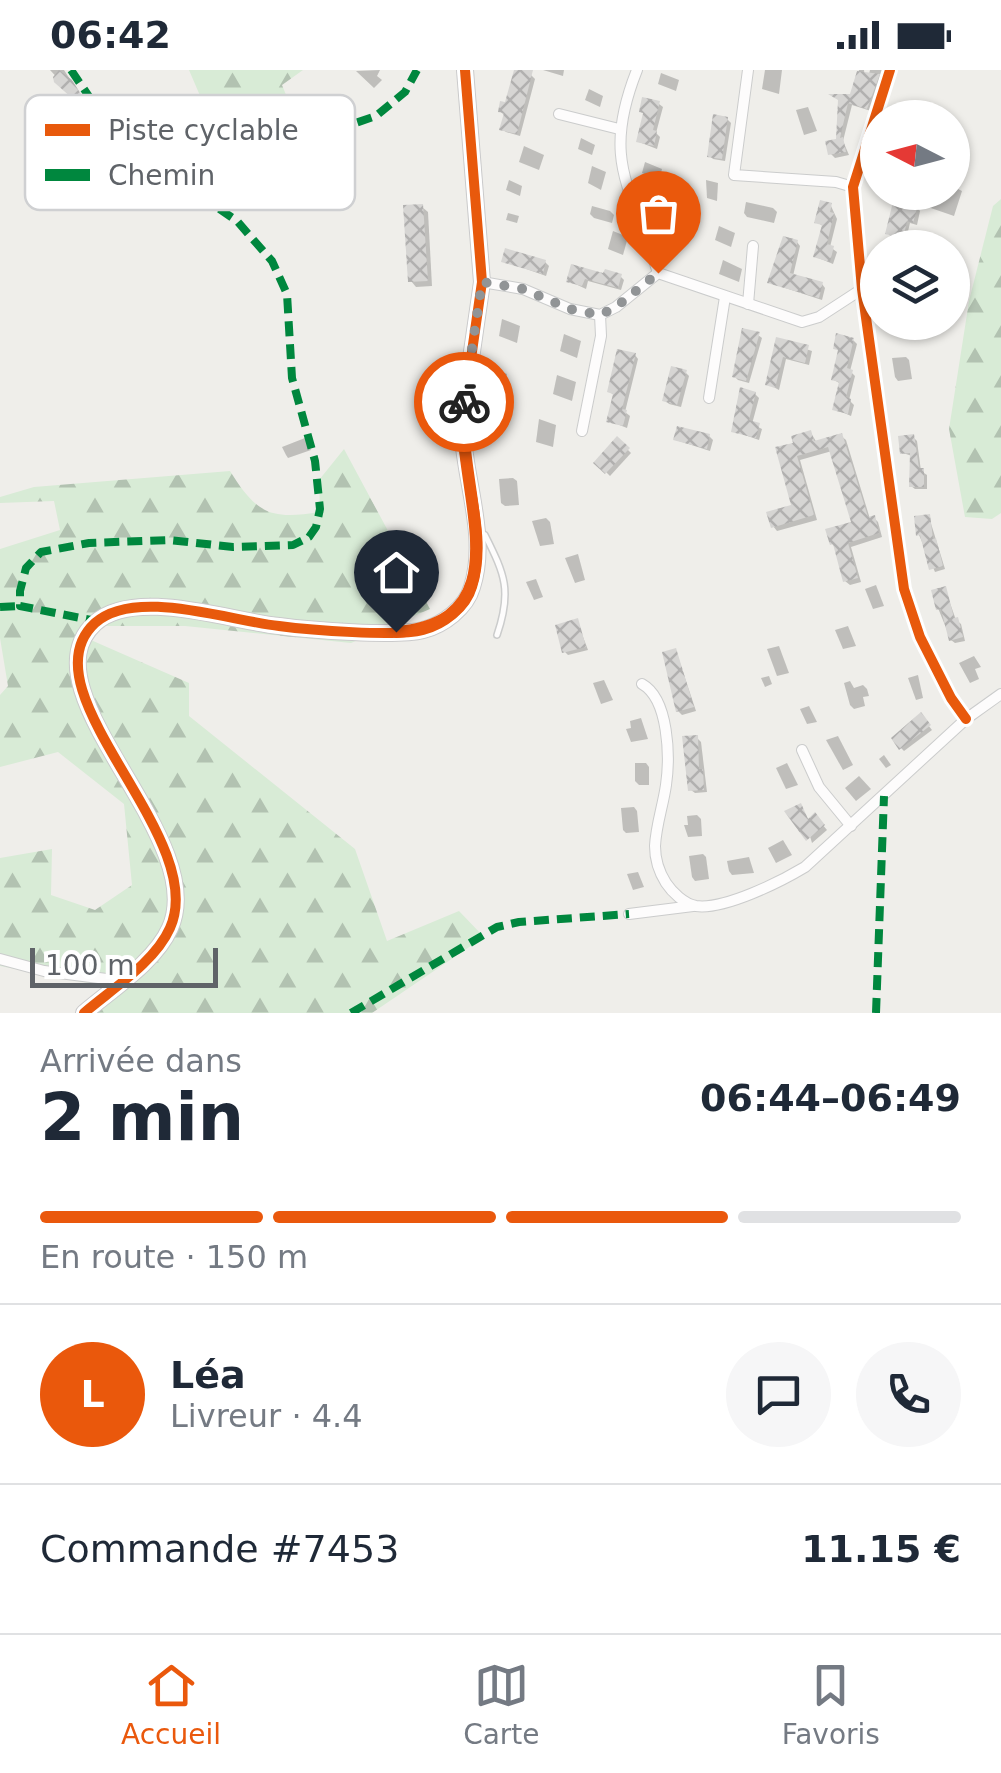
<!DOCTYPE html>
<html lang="fr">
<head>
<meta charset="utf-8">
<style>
	:root { --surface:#fff; --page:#f6f6f7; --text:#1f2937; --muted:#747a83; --line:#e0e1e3; --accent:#ea580c }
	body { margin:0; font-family:"DejaVu Sans",sans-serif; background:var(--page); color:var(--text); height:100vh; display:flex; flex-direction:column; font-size:38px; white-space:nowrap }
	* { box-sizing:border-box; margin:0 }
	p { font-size:32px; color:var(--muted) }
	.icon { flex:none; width:55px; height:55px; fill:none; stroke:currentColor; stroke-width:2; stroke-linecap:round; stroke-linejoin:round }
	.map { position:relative; height:943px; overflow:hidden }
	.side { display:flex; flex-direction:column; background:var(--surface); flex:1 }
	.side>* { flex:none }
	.needle { width:65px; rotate:276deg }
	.controls { position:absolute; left:860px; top:30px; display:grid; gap:20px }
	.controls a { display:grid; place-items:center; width:110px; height:110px; border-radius:50%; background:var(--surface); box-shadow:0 2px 8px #0004; font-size:50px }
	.scale { position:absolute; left:30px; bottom:25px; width:188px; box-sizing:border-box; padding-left:10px; border:5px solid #5f6368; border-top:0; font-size:28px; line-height:35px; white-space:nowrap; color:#5f6368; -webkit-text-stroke:8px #fff; paint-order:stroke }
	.pin { position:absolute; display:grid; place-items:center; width:85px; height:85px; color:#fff; margin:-102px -42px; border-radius:50% 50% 50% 0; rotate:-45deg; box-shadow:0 0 10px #0007 }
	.pin .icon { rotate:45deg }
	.courier { position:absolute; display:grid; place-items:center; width:100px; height:100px; margin:-50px; border:8px solid #ea580c; border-radius:50%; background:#fff; color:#222; box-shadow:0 2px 12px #0007 }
	.headline em { font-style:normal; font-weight:700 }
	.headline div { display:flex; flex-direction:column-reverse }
	.headline { display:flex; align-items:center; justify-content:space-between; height:170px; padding:0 40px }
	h1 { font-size:65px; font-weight:700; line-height:75px }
	.bar { display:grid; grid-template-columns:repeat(4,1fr); gap:15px 10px; align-content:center; height:120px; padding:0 40px }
	.bar i { height:12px; border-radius:8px; background:var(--line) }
	.bar .active { background:var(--accent) }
	.bar p { grid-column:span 4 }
	.line { display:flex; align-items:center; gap:25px; padding:0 40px; border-top:2px solid var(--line) }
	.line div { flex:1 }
	.round { display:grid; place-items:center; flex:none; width:105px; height:105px; border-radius:52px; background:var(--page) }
	.status { display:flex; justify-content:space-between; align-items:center; height:70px; padding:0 50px; background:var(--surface); direction:ltr }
	.status svg { height:28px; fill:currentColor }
	.dock { display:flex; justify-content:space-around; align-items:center; height:140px; border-top:2px solid var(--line); background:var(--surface); font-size:28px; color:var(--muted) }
	.dock a { display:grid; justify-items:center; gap:5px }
	.dock .active { color:var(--accent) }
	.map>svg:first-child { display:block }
	.forest { fill:url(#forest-firs) }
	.shadow { fill:#0003 }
	.building { fill:url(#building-cross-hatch) }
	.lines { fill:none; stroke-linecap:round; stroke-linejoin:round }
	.lane-casing { stroke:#cbcccc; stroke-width:8 }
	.street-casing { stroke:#cbcccc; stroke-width:12 }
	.secondary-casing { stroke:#cacacb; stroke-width:18 }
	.lane { stroke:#fdfcfc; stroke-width:5 }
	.street { stroke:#fdfcfc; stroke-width:10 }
	.secondary { stroke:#fdfcfc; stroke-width:15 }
	.quiet { stroke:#00873e; stroke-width:8; stroke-dasharray:15 8; stroke-linecap:butt }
	.cycleway-casing { stroke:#fff; stroke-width:16 }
	.cycleway { stroke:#e8590c; stroke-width:10 }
	.done { stroke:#919496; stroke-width:10; stroke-dasharray:0 18 }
	.route { stroke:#ea580c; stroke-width:12 }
	.key { fill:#fff; stroke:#cfd0d2; stroke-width:2.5 }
	.key-label { font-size:28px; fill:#5f6368 }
</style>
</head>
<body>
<div class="status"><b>06:42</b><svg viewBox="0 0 49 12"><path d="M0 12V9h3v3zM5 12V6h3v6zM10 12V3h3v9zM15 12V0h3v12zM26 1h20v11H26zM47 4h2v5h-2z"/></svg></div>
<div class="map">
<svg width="1001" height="943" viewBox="0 0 1001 943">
	<defs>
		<pattern id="forest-firs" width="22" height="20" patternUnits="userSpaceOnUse" patternTransform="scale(2.5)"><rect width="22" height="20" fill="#d8ebd6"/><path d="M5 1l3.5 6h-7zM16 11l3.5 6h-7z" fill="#b2c2b1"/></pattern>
		<pattern id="building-cross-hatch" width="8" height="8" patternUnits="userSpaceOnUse" patternTransform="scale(2.5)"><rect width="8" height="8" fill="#d6d5d3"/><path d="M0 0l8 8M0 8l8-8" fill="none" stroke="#b1b0af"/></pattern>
	</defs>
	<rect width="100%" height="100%" fill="#efeeea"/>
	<g class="forest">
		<polygon points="189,0 303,0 282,15 308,79 234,105"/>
		<polygon points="1001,129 1001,443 992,449 965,447 949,359 969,231 993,136"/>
		<path d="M344 379 430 539 351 573 185 556H97L84 567 189 613V646L355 779 387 871 459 841 484 867 372 943H84L114 918 0 896V788L52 779 51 825 95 840 132 815 124 734 58 682 0 697V625L8 616 0 568V479L60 460 54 431 0 433V427L34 417 230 401C257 444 270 450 320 442L319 410Z"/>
	</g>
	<g class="shadow">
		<polygon points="50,0 64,0 91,42 87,38 64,50 60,47 78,30"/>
		<polygon points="380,0 377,6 382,10 374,18 356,1"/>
		<polygon points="543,0 564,0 563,6"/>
		<polygon points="765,0 782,0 779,24 762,19"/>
		<polygon points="859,0 864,0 866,16 870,0 886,0 871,41 852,35 843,71 849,85 835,88 831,84 838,71 840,31 852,27"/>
		<polygon points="661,3 679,10 676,21 658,14"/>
		<polygon points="531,5 535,9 520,66 506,62 502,59 505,46 500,41"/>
		<polygon points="589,19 603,26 600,37 585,30"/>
		<polygon points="929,32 944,39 941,48 925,48"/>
		<polygon points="659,34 663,37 656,63 660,67 657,79 639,72 645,45"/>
		<polygon points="808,37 817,61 804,65 796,40"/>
		<polygon points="727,49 731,53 725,91 713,89 710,86"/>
		<polygon points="581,68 595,75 592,85 578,79"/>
		<polygon points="524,76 544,85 539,100 519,92"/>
		<polygon points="645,92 662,99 659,110 642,103"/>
		<polygon points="592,96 606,102 601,120 588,113"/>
		<polygon points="509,110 522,116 520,126 506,120"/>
		<polygon points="706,110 718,113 717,131 707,128"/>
		<polygon points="952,116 962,121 954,146 925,136 927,129 942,133 945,122 952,122"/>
		<polygon points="660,126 675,133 671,150 656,143"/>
		<polygon points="746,132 773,138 777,142 774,153 747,147 744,143"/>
		<polygon points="592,136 610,141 614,145 612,153 594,148 590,144"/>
		<polygon points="831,136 837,149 830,177 837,182 833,194 816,187 824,157 817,152"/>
		<polygon points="422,137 428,142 432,216 416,217 411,211"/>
		<polygon points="917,137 920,141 917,155 910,153 904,178 889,178 892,168 888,163"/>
		<polygon points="508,143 519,146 517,153 506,150"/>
		<polygon points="719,156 735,163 731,177 715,170"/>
		<polygon points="613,161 628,167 623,185 608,179"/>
		<polygon points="797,172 800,176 793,206 822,214 825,218 822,230 770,213"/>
		<polygon points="723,190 742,199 739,212 719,204"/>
		<polygon points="504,191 545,192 549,196 546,206"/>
		<polygon points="605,206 620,206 624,210 621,220 588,211 586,219 569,211"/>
		<polygon points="502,249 520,256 517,273 499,266"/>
		<polygon points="888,252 906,252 903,264 891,261"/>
		<polygon points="564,264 581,271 577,288 560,281"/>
		<polygon points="758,265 762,268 749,313 738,310 735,307"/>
		<polygon points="778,270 812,281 809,295 786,289 779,320 768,314"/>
		<polygon points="853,270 857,274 850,301 855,306 849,330 854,335 851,346 835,339 841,314 834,310 840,283 836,278"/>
		<polygon points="635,285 638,289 625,342 630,346 627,358 609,351 615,326 610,322"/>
		<polygon points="906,287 909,290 912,309 898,311 895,307 892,288"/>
		<polygon points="492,298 507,304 503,325 488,319"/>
		<polygon points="685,302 689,306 681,337 669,334 665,330"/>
		<polygon points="557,305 576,312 572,331 553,324"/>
		<polygon points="755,324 759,328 752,354 762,359 759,370 733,361"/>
		<polygon points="539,349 556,355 553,377 536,372"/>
		<polygon points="811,363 817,373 841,366 846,370 870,449 874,448 878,452 882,467 851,477 861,512 850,515 845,511 837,479 832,474 854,454 832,381 800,390 817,450 777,461 773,456 794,437 796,374"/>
		<polygon points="709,366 713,370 710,381 676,370"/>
		<polygon points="913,367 917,371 921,401 927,405 927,419 915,419 911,416 912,386 903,383"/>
		<polygon points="305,368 311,380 288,388 286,385 282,377"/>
		<polygon points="618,370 631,383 610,406 596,392"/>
		<polygon points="513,408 517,411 519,435 505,436 501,433 499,409"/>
		<polygon points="929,447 945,499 935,502 919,465"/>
		<polygon points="546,448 550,452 554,474 540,476 532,451"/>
		<polygon points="578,484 585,510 575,513 565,488"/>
		<polygon points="536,509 543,527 534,530 526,512"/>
		<polygon points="876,515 884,536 873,539 865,519"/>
		<polygon points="945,519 956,550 961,554 965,571 955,573 951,570 938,538"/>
		<polygon points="577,551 588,580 568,585 565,582"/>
		<polygon points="848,556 856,576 843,579 835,560"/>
		<polygon points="779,576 789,603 777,606 767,579"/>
		<polygon points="676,581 696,641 682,645 678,641"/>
		<polygon points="974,586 981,597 975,599 979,609 970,613 959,593"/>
		<polygon points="918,605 923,628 916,630 908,608"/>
		<polygon points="769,606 772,614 765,617 761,608"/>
		<polygon points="604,610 613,630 601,634 593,613"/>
		<polygon points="850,611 854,618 863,615 867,619 869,626 863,627 865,636 854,639 850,635 844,613"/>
		<polygon points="809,636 817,652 807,654 800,639"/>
		<polygon points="921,646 932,660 904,681 901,678"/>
		<polygon points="641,648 648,669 631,672 626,659 631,658 630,651"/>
		<polygon points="838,666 853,695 843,700 826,670"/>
		<polygon points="697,668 701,672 707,722 695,723 691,720"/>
		<polygon points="884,685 891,695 886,698 879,689"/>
		<polygon points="635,693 646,693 649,697 649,715 639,715 635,711"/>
		<polygon points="787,693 798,715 786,719 776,698"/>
		<polygon points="859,706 871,719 856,731 845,718"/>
		<polygon points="801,736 809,751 815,746 827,760 812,773"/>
		<polygon points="634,737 637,741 639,762 626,763 623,760 621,738"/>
		<polygon points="697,745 701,749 702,766 688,767 684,755 688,755 687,746"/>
		<polygon points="783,770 792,785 776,793 768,778"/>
		<polygon points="703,784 706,787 709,809 695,811 692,807 689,786"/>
		<polygon points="749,787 754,803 732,805 729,801 727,791"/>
		<polygon points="638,802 644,817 633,820 627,804"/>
	</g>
	<g class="building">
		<polygon points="59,0 72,10 91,40 89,42 82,36 58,48 54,40 74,30 54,12 53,7"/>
		<polygon points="514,0 533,0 517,64 499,60 504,43 498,42 500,31 505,32"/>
		<polygon points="857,1 880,4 867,39 848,33 840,68 843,67 846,82 828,85 825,71 836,69 838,30 828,24 850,24"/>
		<polygon points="642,27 660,31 653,60 657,61 654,76 636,72 643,43 639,42"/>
		<polygon points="713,44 728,47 722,89 707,87"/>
		<polygon points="894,128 918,135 913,153 907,151 901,178 887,178 890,165 885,164"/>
		<polygon points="820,130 832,133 830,142 834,143 827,174 834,176 830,192 813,187 822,155 814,153"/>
		<polygon points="423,134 428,211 408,212 403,135"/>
		<polygon points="783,166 798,170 790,203 823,212 819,228 767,213"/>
		<polygon points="505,178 546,190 543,204 501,192"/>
		<polygon points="571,194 603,203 605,199 622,204 618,218 585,209 582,216 566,212"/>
		<polygon points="742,258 760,262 746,311 732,307"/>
		<polygon points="836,263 854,268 847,298 853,300 846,327 851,329 848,344 832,340 839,312 831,310 838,280 833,279"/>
		<polygon points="776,267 809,275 805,293 783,287 775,318 765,315"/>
		<polygon points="617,279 636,283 622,339 627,340 623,356 606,352 613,324 607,322"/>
		<polygon points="671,296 687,300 677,335 662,331"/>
		<polygon points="740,317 756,322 749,350 760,353 756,368 731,362"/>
		<polygon points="677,356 710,364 707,379 673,370"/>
		<polygon points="811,360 814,371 842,363 868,447 875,445 879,463 848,473 858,508 843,512 833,474 830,475 825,459 851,452 828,377 797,386 814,445 771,458 766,442 791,435 775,377 793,373 791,366"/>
		<polygon points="914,364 919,398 924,398 924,417 909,417 910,383 900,384 898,366"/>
		<polygon points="617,366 630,378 605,404 593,393"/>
		<polygon points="930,444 933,469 936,468 943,496 929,500 920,465 916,466 914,446"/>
		<polygon points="946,516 954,548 958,547 963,567 949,571 941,539 936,540 931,520"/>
		<polygon points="578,548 586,577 562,583 555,555"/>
		<polygon points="676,578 694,637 676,642 662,582"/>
		<polygon points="921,642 931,655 899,680 891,668"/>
		<polygon points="698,665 699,699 703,699 704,720 688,721 682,666"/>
		<polygon points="801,733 808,749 815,742 825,755 806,771 784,741"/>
	</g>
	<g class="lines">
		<g class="lane-casing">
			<path id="lane" d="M480 462 485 465C505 505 512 521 497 565"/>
		</g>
		<g class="street-casing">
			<g id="street">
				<path d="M637 0C600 93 633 118 658 203"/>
				<polyline points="748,0 734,105 836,112 853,117"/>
				<polyline points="890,0 853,117 862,219 904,519 920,567 951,628 966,649"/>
				<polyline points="559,44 619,59"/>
				<polyline points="482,212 523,219 570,239 600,245 616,237 658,203 802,252 819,247 862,219"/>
				<polyline points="748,234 753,176"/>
				<polyline points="709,328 725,227"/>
				<polyline points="582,361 601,266 600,245"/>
				<path d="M642 614C669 629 670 687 666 715 663 736 656 755 655 776 655 790 659 802 666 813 672 822 684 834 696 836 724 840 780 812 805 797L966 649 1001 624"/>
				<polyline points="802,680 819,717 851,756"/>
				<polyline points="629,844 693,836"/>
				<polyline points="0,889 44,901 122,911"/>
			</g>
		</g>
		<g class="secondary-casing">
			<path id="secondary" d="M84 943C112 919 155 892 170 858 211 767 21 621 95 553 135 517 230 551 279 556 309 560 397 567 423 560 443 555 466 538 472 517 489 464 462 405 462 351L482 212 465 0"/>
		</g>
		<use href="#lane" class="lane"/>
		<use href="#street" class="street"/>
		<use href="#secondary" class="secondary"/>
		<g class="quiet">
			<polyline points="71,0 107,53 135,86 186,116 237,151 272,191 287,224 292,308 315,391 320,439 316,457 309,467 293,475 233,477 169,470 89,473 41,482 26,498 20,521 20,536 96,551"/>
			<polyline points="162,101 230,62 335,60 376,46 405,22 417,0"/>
			<polyline points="0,537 20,536"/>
			<polyline points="351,943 497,857 519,852 629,844"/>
			<polyline points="876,943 884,726"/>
		</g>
		<g class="cycleway-casing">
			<g id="cycleway">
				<polyline points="890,0 853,117 862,219 904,519 920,567 951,628 966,649"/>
				<path d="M84 943C112 919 155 892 170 858 211 767 21 621 95 553 135 517 230 551 279 556 309 560 397 567 423 560 443 555 466 538 472 517 489 464 462 405 462 351L482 212 465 0"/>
			</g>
		</g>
		<use href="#cycleway" class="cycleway"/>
	</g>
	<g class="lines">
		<polyline class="done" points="464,332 482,212 523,219 570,239 600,245 616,237 658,203"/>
		<path class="route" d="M396 562C529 551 454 417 464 332"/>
	</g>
	<rect x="25" y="25" width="330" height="115" rx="15" class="key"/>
	<rect x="45" y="54" width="45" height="12" fill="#e8590c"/>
	<rect x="45" y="99" width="45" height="12" fill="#00873e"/>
	<g class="key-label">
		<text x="108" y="70">Piste cyclable</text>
		<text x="108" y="115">Chemin</text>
	</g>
</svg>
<div class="controls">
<a><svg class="needle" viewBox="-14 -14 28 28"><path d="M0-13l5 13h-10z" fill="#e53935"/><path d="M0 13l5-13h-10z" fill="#747a83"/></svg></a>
<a><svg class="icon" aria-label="layers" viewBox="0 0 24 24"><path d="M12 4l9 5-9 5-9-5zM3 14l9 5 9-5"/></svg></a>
</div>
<div class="scale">100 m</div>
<div class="pin" style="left:658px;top:203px;background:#ea580c"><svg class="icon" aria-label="bag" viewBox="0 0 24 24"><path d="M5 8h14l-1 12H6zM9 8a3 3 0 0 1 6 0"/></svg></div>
<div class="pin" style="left:396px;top:562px;background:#1f2937"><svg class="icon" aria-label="home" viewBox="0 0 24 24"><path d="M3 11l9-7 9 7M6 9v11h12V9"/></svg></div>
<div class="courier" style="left:464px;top:332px"><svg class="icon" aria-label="bike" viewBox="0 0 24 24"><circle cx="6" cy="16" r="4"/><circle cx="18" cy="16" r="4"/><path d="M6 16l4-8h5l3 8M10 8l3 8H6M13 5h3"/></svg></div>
</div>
<section class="side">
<div class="headline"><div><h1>2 min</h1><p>Arrivée dans</p></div><em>06:44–06:49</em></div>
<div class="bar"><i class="active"></i><i class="active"></i><i class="active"></i><i></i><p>En route · 150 m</p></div>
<div class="line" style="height:180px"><b class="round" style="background:var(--accent);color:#fff">L</b><div><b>Léa</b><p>Livreur · 4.4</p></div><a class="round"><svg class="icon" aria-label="chat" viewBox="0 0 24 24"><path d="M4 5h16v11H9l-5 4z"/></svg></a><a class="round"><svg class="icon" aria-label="phone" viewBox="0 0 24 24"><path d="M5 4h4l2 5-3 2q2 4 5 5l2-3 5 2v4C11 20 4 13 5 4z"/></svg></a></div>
<div class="line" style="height:130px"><div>Commande #7453</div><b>11.15 €</b></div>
</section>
<nav class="dock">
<a class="active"><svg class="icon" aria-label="home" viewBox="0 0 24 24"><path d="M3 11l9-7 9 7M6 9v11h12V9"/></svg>Accueil</a>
<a><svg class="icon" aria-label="map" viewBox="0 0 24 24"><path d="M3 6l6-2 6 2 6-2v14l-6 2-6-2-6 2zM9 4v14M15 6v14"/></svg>Carte</a>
<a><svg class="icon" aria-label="saved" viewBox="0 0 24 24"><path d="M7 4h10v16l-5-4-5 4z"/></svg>Favoris</a>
</nav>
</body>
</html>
